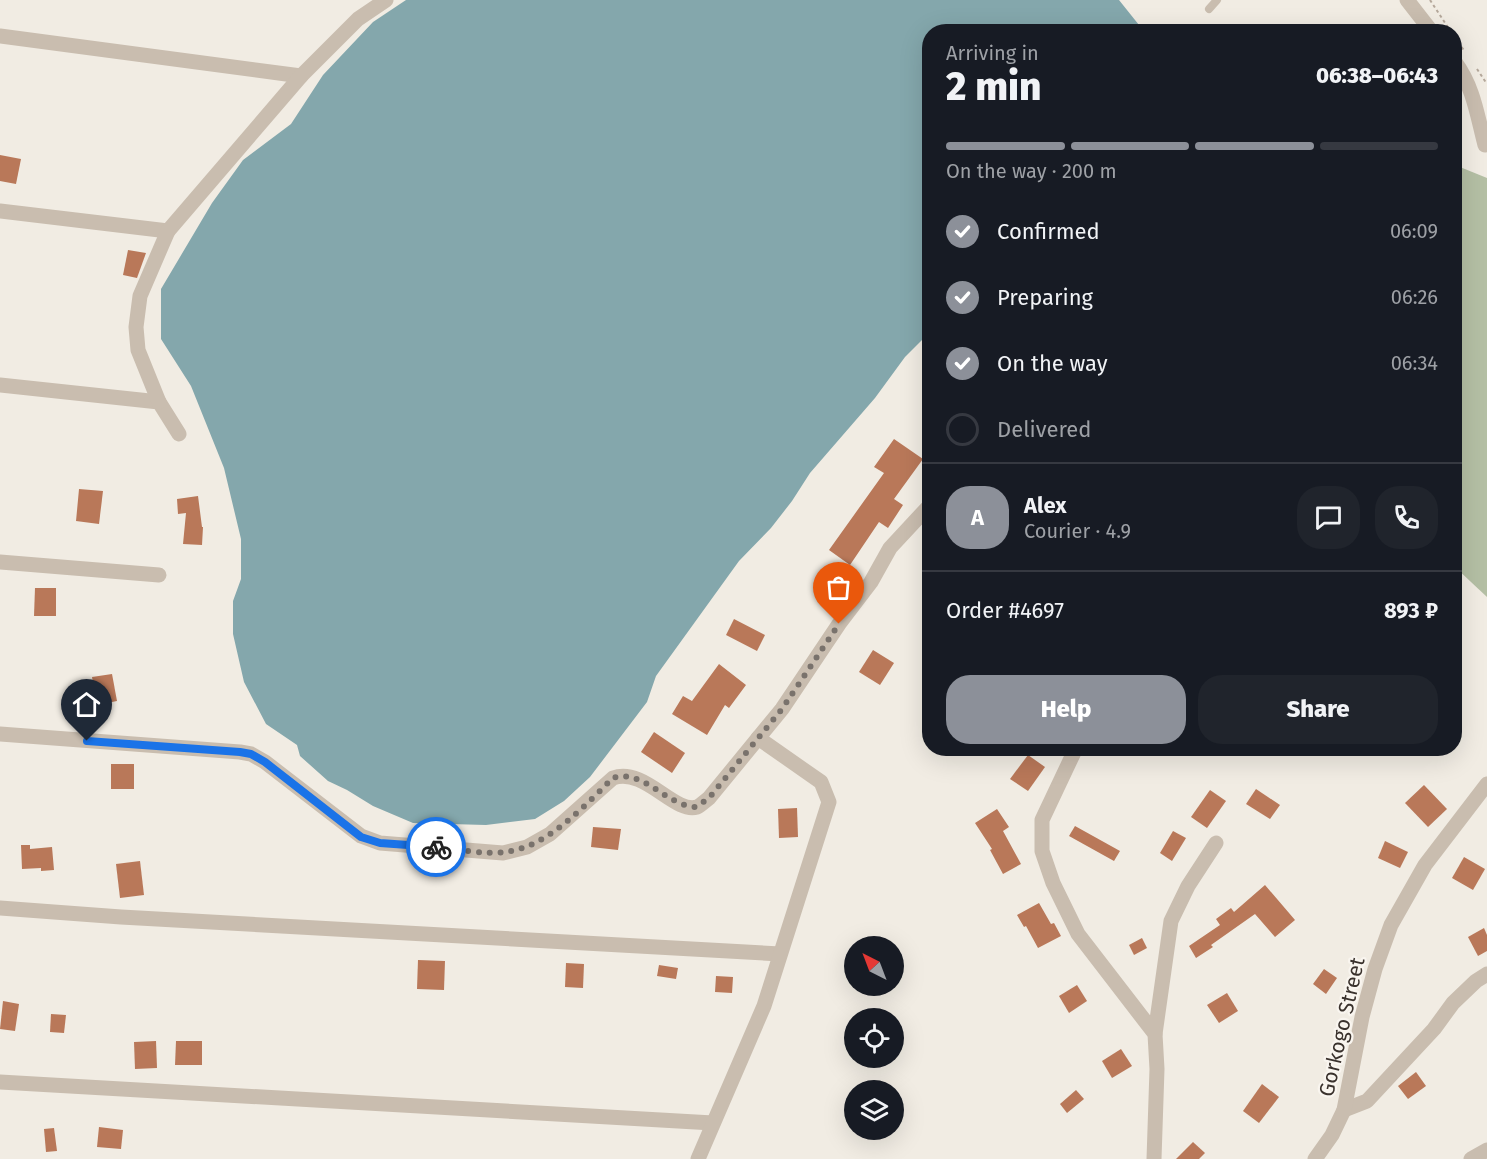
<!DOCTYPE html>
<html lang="en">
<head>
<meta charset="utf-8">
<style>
	:root { --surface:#171b24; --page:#20242c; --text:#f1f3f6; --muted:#9ea1a6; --line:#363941; --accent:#8c9099 }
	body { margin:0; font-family:"Fira Sans",sans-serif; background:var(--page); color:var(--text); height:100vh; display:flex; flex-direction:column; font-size:22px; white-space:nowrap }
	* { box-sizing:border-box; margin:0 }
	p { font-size:20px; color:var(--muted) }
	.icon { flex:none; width:33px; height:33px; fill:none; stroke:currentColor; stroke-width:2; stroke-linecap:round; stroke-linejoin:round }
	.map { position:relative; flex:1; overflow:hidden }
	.drawer { position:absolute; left:922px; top:24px; width:540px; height:732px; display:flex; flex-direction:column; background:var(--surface); border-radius:24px; box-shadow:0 6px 24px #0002 }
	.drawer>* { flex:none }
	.needle { width:39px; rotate:318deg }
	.buttons { position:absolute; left:844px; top:936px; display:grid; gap:12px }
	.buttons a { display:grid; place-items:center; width:60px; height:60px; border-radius:50%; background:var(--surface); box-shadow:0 6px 24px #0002; font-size:30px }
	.pin { position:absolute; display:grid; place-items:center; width:51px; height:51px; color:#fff; margin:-62px -26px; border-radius:50% 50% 50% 0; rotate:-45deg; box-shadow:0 0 6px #0007 }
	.pin .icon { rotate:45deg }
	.courier { position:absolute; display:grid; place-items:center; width:60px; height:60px; margin:-30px; border:4px solid #1a73e8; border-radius:50%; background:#fff; color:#222; box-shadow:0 2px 8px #0007 }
	.summary em { font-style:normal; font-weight:800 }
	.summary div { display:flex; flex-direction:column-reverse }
	.summary { display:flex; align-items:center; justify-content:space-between; height:102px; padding:0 24px }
	h1 { font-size:39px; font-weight:800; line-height:45px }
	.bar { display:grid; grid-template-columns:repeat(4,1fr); gap:9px 6px; align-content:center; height:72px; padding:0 24px }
	.bar i { height:8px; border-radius:4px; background:var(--line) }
	.bar .on { background:var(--accent) }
	.bar p { grid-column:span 4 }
	.line { display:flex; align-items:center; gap:15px; padding:0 24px; border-top:2px solid var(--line) }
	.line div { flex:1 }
	.round { display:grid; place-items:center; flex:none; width:63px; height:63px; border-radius:24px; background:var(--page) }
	ol { padding:0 24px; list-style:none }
	li { display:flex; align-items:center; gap:18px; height:66px }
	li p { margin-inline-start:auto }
	li .icon { padding:6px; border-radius:50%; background:var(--accent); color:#fff; stroke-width:4 }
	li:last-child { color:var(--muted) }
	li i { width:33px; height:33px; border:3px solid var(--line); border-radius:50% }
	.action { display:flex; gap:12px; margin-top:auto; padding:12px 24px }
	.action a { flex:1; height:69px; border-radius:24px; background:var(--accent); color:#fff; font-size:24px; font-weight:800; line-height:69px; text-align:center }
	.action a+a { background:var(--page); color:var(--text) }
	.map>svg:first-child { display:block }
	.green { fill:#b4bfa4 }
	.water { fill:#84a7ac }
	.building { fill:#b97859 }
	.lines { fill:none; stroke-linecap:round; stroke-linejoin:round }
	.path { stroke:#b4a79a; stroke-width:2; stroke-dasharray:3 3; stroke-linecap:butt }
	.service { stroke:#c9bdaf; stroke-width:8 }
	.minor { stroke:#c9bdaf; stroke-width:15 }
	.tertiary { stroke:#c9bdaf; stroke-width:15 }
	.done { stroke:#79726c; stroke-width:6; stroke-dasharray:0 10.8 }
	.route { stroke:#1a73e8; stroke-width:8 }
	.labels { text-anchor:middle; stroke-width:4.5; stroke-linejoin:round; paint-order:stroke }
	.street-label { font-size:21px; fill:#39312c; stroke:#f9f5ef }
</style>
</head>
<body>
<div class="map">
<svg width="1487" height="1159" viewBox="0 0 1487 1159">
	<rect width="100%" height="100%" fill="#f1ece3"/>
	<polygon class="green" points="1455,165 1487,178 1487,597 1455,567"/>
	<polygon class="water" points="406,0 1119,0 1139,25 1138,32 930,32 930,332 905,357 875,398 810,473 792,501 771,528 739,561 656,676 647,702 590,777 564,801 535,819 486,825 413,823 373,806 347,790 328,781 300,756 297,745 266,724 244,682 233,634 233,601 241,579 241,539 224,468 191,386 161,339 161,289 212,203 243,160 291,124 323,75 373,22"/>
	<g class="building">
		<polygon points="0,155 21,159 16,184 0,181"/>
		<polygon points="128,250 146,253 137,278 123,275"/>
		<polygon points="894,439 923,459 894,499 903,505 888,528 879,522 850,565 829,550 884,473 874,467"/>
		<polygon points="79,489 103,491 99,524 76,521"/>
		<polygon points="198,496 202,527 203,527 202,545 183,544 186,513 178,514 177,499"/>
		<polygon points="35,588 56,588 56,616 34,616"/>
		<polygon points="734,619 765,635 757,651 726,635"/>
		<polygon points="873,650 894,663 880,685 859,672"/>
		<polygon points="719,664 746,685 729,708 725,705 707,735 672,714 683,696 692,701"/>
		<polygon points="112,674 117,701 97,705 92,677"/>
		<polygon points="654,732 685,753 672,773 641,752"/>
		<polygon points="1028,755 1045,767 1028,791 1010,779"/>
		<rect x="111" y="764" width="23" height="25"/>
		<polygon points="1424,785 1447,809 1428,827 1405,803"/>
		<polygon points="1256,789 1280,805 1270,819 1246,804"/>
		<polygon points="1210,790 1226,801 1207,828 1191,817"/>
		<polygon points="797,808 798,837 779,838 778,809"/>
		<polygon points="997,809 1009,827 1003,831 1021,864 1003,874 990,850 992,849 975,823"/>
		<polygon points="1075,826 1120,851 1114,861 1069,836"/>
		<polygon points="593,827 621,829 618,850 591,847"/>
		<polygon points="1173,831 1186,838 1172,861 1160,853"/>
		<polygon points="1385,841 1408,852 1400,868 1378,858"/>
		<polygon points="21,845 30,845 30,849 52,847 54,870 41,871 41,868 22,869"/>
		<polygon points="1464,857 1485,869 1473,890 1452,878"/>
		<polygon points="140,861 144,895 120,898 116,864"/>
		<polygon points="1265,885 1295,920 1275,937 1255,914 1211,945 1213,947 1196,958 1189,946 1220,925 1216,919 1231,908 1234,912"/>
		<polygon points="1039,903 1051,924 1054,923 1061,936 1038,948 1026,926 1024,927 1017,915"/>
		<polygon points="1484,928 1487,935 1487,951 1478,956 1468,937"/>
		<polygon points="1142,938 1147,948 1134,955 1129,945"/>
		<polygon points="418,960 445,961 444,990 417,989"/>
		<polygon points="566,963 584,964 583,988 565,987"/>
		<polygon points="659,965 678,968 676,979 657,976"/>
		<polygon points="1324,969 1337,978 1326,994 1313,984"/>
		<polygon points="716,976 733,977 732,993 715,992"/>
		<polygon points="1077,985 1087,1001 1069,1013 1059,996"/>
		<polygon points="1227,993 1238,1011 1219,1023 1207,1005"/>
		<polygon points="3,1001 19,1004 15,1031 0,1029"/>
		<polygon points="51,1014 66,1015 64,1033 50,1032"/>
		<polygon points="156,1041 157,1068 135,1069 134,1042"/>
		<polygon points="176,1041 202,1041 202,1065 175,1065"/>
		<polygon points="1121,1049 1132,1066 1112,1078 1102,1061"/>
		<polygon points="1416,1072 1426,1086 1408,1099 1398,1086"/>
		<polygon points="1262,1084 1279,1097 1259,1123 1243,1111"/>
		<polygon points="1076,1090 1084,1099 1067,1113 1060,1104"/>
		<polygon points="99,1127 123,1130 121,1149 97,1147"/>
		<polygon points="54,1128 57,1151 46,1152 44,1129"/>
		<polygon points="1193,1142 1205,1153 1199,1159 1176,1159"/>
	</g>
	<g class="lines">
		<g class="path">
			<polyline points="1430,0 1451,32"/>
			<polyline points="1455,37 1465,52"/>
			<polyline points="1477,69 1487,84"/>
		</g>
		<polyline class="service" points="1209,9 1217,0"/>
		<g class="minor">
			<polyline points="1407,0 1432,32"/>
			<polyline points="0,36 301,76"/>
			<path d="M1455 62C1474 88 1477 115 1485 145"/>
			<polyline points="0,211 168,231"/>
			<polyline points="0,385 159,402 179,434"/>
			<polyline points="159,402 138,350 136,327 140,296 168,231 301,76 358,19 386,0"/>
			<polyline points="0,562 159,575"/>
			<path d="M0 734 240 752 251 754 265 762 361 836 380 843 503 853 527 847 550 834 613 778C645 767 674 814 697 807 701 805 705 801 709 798L782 709 839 624 871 582 890 548 930 505"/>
			<polyline points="0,908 121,917 780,954"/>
			<polyline points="1155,1034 1171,921 1188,886 1216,843"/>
			<polyline points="0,1082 713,1123"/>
			<polyline points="1344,1110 1367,1101 1434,1029 1453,1003 1476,981 1487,974"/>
			<polyline points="698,1159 764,1006 829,802 821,782 758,738"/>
			<polyline points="1315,1159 1332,1135 1344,1110 1362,1017 1375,969 1391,925 1425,865 1487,784"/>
			<polyline points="1471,1159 1487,1150"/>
		</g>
		<polyline class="tertiary" points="1076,748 1042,820 1042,851 1053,883 1078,934 1155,1034 1157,1069 1154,1159"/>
	</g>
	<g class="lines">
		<path class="done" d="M436 847C455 849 486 855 505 852 548 847 583 807 613 778 643 768 666 806 696 807L709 798 782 709 839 624"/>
		<polyline class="route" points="87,741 240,752 251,754 265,762 361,837 380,843 436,847"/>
	</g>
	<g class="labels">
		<g class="street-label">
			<text transform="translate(1342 1027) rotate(-77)" y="7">Gorkogo Street</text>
		</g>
	</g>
</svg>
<div class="buttons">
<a><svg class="needle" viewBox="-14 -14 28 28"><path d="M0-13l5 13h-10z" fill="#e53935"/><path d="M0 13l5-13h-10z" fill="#9ea1a6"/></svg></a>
<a><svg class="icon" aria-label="locate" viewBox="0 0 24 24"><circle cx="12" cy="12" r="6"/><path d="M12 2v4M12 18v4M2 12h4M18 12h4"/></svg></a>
<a><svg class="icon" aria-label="layers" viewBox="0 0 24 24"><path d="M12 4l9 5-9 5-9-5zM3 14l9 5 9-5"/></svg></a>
</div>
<div class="pin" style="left:839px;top:624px;background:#ea580c"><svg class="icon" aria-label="bag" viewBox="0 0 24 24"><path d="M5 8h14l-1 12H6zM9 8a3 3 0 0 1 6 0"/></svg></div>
<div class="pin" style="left:87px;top:741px;background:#1f2937"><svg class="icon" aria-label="home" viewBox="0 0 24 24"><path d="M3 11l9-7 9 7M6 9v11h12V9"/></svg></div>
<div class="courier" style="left:436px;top:847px"><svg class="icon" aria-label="bike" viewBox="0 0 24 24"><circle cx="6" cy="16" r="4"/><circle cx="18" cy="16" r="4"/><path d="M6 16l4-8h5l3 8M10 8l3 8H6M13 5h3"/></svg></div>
<section class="drawer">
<div class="summary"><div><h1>2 min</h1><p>Arriving in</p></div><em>06:38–06:43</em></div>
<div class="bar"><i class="on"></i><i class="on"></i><i class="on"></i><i></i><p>On the way · 200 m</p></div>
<ol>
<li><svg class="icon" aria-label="check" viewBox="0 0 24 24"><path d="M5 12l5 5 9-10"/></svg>Confirmed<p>06:09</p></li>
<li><svg class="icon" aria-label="check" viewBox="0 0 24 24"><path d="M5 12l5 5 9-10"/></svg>Preparing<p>06:26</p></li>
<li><svg class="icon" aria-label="check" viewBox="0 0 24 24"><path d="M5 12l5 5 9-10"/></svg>On the way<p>06:34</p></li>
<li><i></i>Delivered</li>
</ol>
<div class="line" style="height:108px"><b class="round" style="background:var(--accent);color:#fff">A</b><div><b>Alex</b><p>Courier · 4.9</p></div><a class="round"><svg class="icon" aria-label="chat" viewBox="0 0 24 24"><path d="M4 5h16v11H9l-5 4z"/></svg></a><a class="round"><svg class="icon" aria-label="phone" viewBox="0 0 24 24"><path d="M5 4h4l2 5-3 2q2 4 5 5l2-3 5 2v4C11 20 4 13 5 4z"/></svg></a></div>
<div class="line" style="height:78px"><div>Order #4697</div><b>893 ₽</b></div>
<div class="action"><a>Help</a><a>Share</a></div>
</section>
</div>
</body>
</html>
